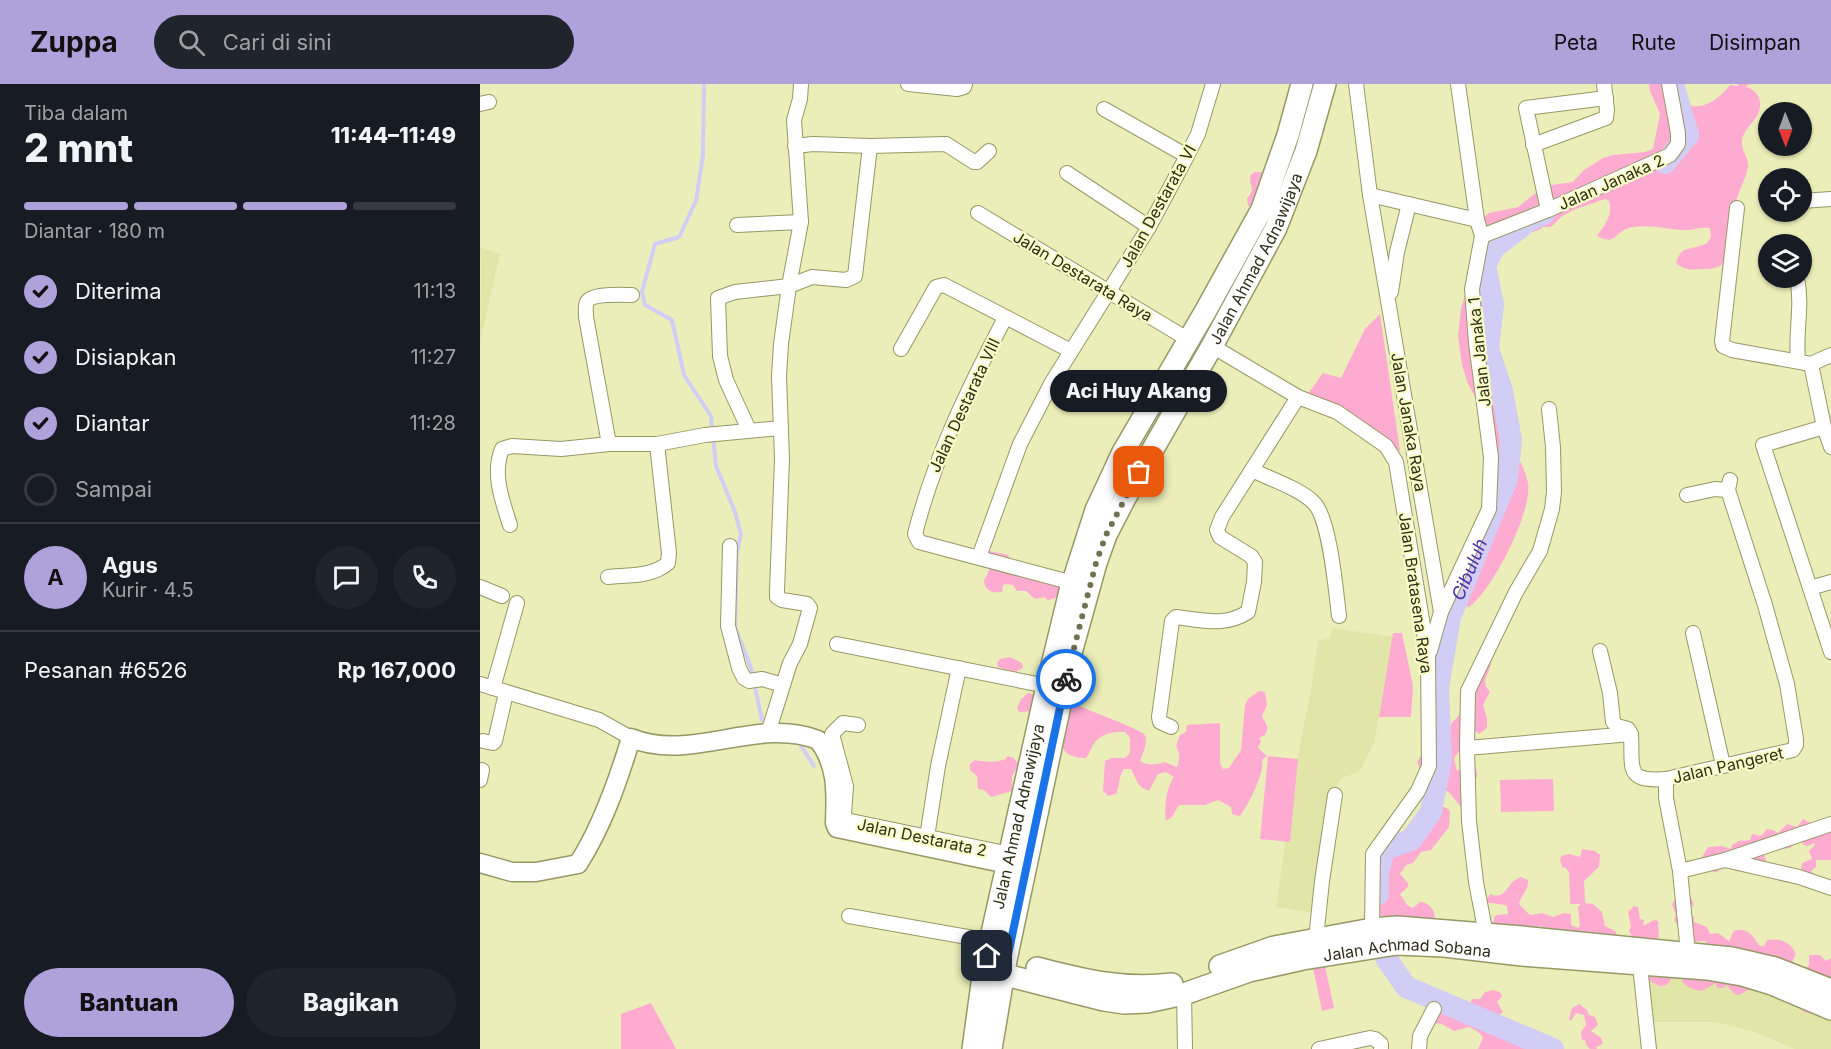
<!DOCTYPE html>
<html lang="id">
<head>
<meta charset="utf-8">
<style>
	:root { --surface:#171b24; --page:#20242c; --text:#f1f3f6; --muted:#9ea1a6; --line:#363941; --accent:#afa2da }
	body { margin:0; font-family:Inter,sans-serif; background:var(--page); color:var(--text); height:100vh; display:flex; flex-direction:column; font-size:22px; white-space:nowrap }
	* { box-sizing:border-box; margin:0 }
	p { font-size:20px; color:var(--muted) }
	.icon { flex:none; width:33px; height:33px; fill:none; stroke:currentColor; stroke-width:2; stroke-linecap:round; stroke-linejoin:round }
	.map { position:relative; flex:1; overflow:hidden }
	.side { display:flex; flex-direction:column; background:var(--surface); width:480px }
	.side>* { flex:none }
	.needle { width:39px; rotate:179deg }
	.controls { position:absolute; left:1278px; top:18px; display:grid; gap:12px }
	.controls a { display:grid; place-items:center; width:54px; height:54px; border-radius:50%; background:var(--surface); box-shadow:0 2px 4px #0004; font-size:30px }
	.pin { position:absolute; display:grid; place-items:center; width:51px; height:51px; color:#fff; margin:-26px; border-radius:12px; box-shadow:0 3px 9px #0006 }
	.courier { position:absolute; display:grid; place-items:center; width:60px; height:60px; margin:-30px; border:4px solid #1a73e8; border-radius:50%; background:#fff; color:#222; box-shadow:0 2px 8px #0007 }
	.bubble { position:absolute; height:42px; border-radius:21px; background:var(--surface); box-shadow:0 2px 4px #0004; font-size:20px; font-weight:800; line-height:42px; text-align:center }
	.overview em { font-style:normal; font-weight:800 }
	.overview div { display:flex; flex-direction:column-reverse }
	.overview { display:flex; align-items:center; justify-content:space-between; height:102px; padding:0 24px }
	h1 { font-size:39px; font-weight:800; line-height:45px }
	.bar { display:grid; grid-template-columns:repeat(4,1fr); gap:9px 6px; align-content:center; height:72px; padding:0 24px }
	.bar i { height:8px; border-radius:4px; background:var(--line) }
	.bar .active { background:var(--accent) }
	.bar p { grid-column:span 4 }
	.line { display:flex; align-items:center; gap:15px; padding:0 24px; border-top:2px solid var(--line) }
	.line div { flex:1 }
	.round { display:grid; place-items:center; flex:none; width:63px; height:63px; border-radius:32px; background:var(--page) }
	ol { padding:0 24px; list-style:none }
	li { display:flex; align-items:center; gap:18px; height:66px }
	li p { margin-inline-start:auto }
	li .icon { padding:6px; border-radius:50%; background:var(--accent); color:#111; stroke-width:4 }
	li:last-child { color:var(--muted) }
	li i { width:33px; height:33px; border:3px solid var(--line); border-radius:50% }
	.action { display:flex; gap:12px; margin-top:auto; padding:12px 24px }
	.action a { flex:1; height:69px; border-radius:36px; background:var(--accent); color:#111; font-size:24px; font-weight:800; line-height:69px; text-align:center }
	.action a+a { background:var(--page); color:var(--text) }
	header { display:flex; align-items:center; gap:36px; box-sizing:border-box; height:84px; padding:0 30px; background:var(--accent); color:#111 }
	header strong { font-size:28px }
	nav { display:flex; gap:33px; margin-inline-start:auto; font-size:21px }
	.search { width:420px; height:54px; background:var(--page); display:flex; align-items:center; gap:15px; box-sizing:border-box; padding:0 21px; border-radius:33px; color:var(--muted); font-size:22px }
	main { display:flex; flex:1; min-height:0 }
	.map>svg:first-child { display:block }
	.built { fill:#e2e5a8 }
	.green { fill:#feabd2 }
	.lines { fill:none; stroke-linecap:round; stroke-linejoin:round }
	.stream { stroke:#d1cdf5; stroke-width:4 }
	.river { stroke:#d1cdf5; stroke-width:22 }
	.street-casing { stroke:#969866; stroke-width:16 }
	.secondary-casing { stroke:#969866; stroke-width:21 }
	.primary-casing { stroke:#969866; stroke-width:24 }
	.street { stroke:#fff; stroke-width:14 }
	.secondary { stroke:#fff; stroke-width:18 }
	.primary { stroke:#fff; stroke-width:21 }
	.done { stroke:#707252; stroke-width:6; stroke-dasharray:0 10.8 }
	.route { stroke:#1a73e8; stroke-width:8 }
	.labels { text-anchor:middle; stroke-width:4.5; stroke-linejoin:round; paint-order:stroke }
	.street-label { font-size:16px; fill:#2e2f1a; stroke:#f9fcc6 }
	.water-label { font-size:18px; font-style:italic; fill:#5131a1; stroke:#f9fcc6 }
</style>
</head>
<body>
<header>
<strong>Zuppa</strong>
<div class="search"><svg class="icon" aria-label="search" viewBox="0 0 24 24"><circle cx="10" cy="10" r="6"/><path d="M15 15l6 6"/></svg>Cari di sini</div>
<nav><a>Peta</a><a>Rute</a><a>Disimpan</a></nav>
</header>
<main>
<section class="side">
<div class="overview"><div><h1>2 mnt</h1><p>Tiba dalam</p></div><em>11:44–11:49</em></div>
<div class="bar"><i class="active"></i><i class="active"></i><i class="active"></i><i></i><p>Diantar · 180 m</p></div>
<ol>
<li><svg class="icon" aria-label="check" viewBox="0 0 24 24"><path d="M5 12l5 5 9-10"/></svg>Diterima<p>11:13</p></li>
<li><svg class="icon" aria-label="check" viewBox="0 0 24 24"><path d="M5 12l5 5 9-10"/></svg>Disiapkan<p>11:27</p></li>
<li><svg class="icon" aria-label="check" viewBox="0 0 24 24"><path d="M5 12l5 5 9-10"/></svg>Diantar<p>11:28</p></li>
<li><i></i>Sampai</li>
</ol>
<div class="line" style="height:108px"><b class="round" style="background:var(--accent);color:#111">A</b><div><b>Agus</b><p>Kurir · 4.5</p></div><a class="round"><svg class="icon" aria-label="chat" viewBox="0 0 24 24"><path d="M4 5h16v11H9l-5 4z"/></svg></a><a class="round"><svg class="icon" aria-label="phone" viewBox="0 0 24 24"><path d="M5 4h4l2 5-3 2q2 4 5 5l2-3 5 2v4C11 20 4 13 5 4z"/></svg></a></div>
<div class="line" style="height:78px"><div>Pesanan #6526</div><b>Rp 167,000</b></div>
<div class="action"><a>Bantuan</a><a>Bagikan</a></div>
</section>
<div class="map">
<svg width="1351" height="965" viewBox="0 0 1351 965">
	<rect width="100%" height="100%" fill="#eceeb9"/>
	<g class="built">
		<polygon points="0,163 20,170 0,258 1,184"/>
		<polygon points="852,544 913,553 894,659 879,688 862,694 852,708 834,829 796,823 818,671 831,606 838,557 850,554"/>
		<polygon points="1167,890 1268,900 1351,935 1351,965 1315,965 1272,947 1235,938 1171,938"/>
	</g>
	<g class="green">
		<path d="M1169 0H1188C1194 7 1200 18 1208 21 1224 27 1242 12 1250 1L1258 2V0H1271L1265 2C1272 5 1279 9 1280 18 1282 37 1262 42 1262 59 1262 67 1268 73 1268 81 1269 88 1256 113 1254 124 1251 139 1252 167 1243 179 1239 185 1228 185 1222 185 1211 186 1204 186 1196 179 1201 160 1212 167 1227 159L1231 153 1230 144C1221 142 1215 146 1207 146 1190 146 1162 138 1146 145 1132 152 1135 161 1117 152 1125 141 1133 131 1129 117L1125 115 1096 125 1082 132 1071 143H1063C1051 154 1031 143 1021 157 1016 164 1016 175 1015 183 1013 200 1009 216 1010 233 1012 248 1016 263 1017 278 1017 294 1015 322 1020 337 1028 358 1043 376 1048 399 1053 427 1012 507 989 523L981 520 979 517 978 491 1014 427 1019 410 1015 355 997 316 988 300 982 281 978 252 981 224 986 208 1003 134 1009 129 1038 123 1058 107 1071 101 1093 98 1104 86 1123 74 1133 71 1165 68 1173 65 1180 30 1170 7Z"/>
		<path d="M775 88H785L774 120 768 122 767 115 772 107C772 99 766 92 775 88Z"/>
		<polygon points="900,230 920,367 825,314 843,289 861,294 885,245"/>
		<path d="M510 467 528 471 531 477 582 501C579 510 578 515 567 516L565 513 555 515 546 507H537L533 501 527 500 523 501 522 508C512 510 504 506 504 496 510 488 509 481 516 473L507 468Z"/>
		<polygon points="913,549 922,549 933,602 931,633 899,633"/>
		<polygon points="530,573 542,579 543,584 535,588 518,583 517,579 520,575"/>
		<path d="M1008 575 1011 578C1010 591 999 596 1010 608L1003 621 1007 634V644L999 650 995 647 974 674 977 687 984 683 994 682C1001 692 995 696 990 705 988 709 986 715 985 720L980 722 970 709 957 701 961 686 956 683 954 687H941L937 678 943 669 954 638 962 643V647L967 648 970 645 971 640 980 630C980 607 994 593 1008 575Z"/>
		<path d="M779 607 785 608 787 621 782 632 788 644 785 651 779 654 781 657 778 664 787 672 782 676C785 689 768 721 760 732L752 730 751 723 738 716 725 721H699L692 733 686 737C684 723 686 705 694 693L686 688 678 690 669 707C657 703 656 694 651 685H644C638 693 640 702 636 710L628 712 623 707 625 677 631 674H645L650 669V654L645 648C634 647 619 650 613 661 610 666 610 669 606 674 573 673 581 652 586 629L597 621C606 625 661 646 664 650 669 657 663 669 660 677 668 682 677 681 685 678L697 683C700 675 700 670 696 662L700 651 706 648 707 641 740 639V679L743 685 749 684 761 666 765 621 768 615Z"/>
		<polygon points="548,609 558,612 553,627 539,628 537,624 541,615"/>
		<path d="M527 672 534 674 538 680 532 693V707L511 713 504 706 498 705 497 692 490 686V680L495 676C506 678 514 679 526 675Z"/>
		<polygon points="788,672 818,675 810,758 780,755"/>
		<polygon points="1073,695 1074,727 1021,728 1020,696"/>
		<path d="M959 723H965L970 727 969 743 951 766 941 768 933 779 926 781 920 790 928 799V803L920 810 927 821 933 824 940 818C950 818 956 828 955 837L901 836 896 830 883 837 892 808 903 796 902 785 899 782 888 783 908 760 918 762 921 755 927 758 934 751 939 742 950 747 949 736Z"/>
		<polygon points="1323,735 1334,741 1351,741 1351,776 1336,776 1336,783 1331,787 1337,793 1321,787 1322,779 1332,775 1329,767 1335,761 1334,759 1328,762 1324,761 1320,756 1310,764 1282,768 1286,775 1285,780 1244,781 1237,788 1205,783 1205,777 1221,775 1228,763 1242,762 1251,765 1252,761 1259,757 1270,756 1272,750 1281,752 1287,745 1293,746 1298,749 1307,740 1317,743"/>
		<path d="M1102 765 1115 767 1120 771 1119 783 1104 797 1105 819 1113 820 1122 828 1125 842 1135 847 1139 854 1125 853 1122 849H1119L1116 852 1067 847 1061 842C1053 845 1044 846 1037 841L1031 845 1013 841 1014 833 1017 831 1028 830 1027 822C1020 819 1012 820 1005 818L1010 810C1028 817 1025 798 1041 793L1048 796C1049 806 1041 811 1039 820L1050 831 1062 829 1073 833 1084 829 1091 830V841L1098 844 1100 841 1098 823 1101 820H1090L1089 788 1086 784 1082 783 1080 776 1081 772 1089 770 1100 773Z"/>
		<path d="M1198 810 1210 811 1214 821 1207 828 1214 833V838L1227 843 1230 850 1238 849 1249 857 1254 847C1268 842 1273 853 1280 862H1284L1287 856C1300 854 1310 857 1316 870L1311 880 1323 887 1329 881V871H1340L1346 877 1351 874V916L1335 927 1327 929 1322 927V921L1292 912 1289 907H1278L1275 902 1259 911 1254 910 1247 901 1243 904H1237L1236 899 1222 907C1214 906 1207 904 1202 897V891L1193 883C1192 893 1191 903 1179 902L1119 868 1224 862 1226 857 1209 858 1194 836 1196 831 1192 820Z"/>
		<polygon points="1154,822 1158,823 1160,835 1164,836 1163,842 1174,836 1178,837 1179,853 1175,856 1153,854 1149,847 1151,843 1148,828"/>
		<polygon points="845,882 854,924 842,927 833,884"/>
		<path d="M1013 906 1020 908 1022 912 1017 918 1023 928C1017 933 1007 939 1008 947L1035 945 1039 956 1048 965H998L1003 954C1000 948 995 946 989 943L974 947 962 940 954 939 944 931V927L955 916 972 919 980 929 986 931 992 915H1000L1005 908Z"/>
		<polygon points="171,919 196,965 141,965 141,930"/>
		<polygon points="1099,920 1107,926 1109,931 1115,933 1118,941 1111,947 1121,954 1123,960 1116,963 1117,965 1110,965 1106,961 1105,956 1102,956 1101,948 1106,941 1104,931 1096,929 1091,937 1089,935 1092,924"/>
	</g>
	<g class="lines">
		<g class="stream">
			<polyline points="224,0 223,71 216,117 199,153 175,160 162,208 165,221 192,236 204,291 231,332 236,382 255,428 261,450 257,469 255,543 271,584 282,636 288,637"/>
			<polyline points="318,657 334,682"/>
		</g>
		<g class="river">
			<polyline points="1185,79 1208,51 1193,0"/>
			<path id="s1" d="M898 810V789L904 765 931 756 951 728 961 676 958 604 970 533 1027 395 1031 356 1022 307 1008 265 1013 221 1005 181 1014 164 1050 136 1064 130"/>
			<polyline points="900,843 906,874 926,903 1073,965"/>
		</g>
		<g class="street-casing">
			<g id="street">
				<polyline points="428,0 477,5 484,3 485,0"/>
				<polyline points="876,0 890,111 961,528"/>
				<polyline points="0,20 9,18"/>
				<polyline points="624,25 707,72"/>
				<polyline points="1053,61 1126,34 1127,26 1124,0"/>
				<polyline points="315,62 333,60 390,62"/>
				<polyline points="587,89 669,143"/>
				<polyline points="890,111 997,136"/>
				<polyline points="1322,117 1351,115"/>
				<polyline points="1257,124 1242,257 1243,262 1252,266 1331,280"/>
				<polyline points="1068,126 1046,24 1126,14"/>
				<polyline points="498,129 709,256"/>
				<polyline points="257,141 321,138"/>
				<polyline points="1002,152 1068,126 1190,71 1198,60 1198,49 1189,0"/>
				<path d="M1317 194C1323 223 1315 247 1318 276"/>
				<polyline points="911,208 917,168 929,120"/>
				<path d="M525 234C489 303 454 374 435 450L439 458 593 499"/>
				<polyline points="732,262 818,313 857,328 906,362 916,378 948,572 949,682 938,707 893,770 892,845"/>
				<polyline points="421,265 456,203 464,201 591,267"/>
				<polyline points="1331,280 1344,343 1351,363"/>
				<polyline points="1331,280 1351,271"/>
				<polyline points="1344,343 1283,361 1351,568"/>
				<polyline points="269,346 246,296 240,272 238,214 255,208 309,202 332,193 366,196 375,192 390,62 466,60 494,78 497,78 509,67"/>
				<path d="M129 360 106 233C106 228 105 222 107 218 112 209 142 211 152 211"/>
				<path d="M772 386C790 395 821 405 834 419 850 435 856 508 859 532"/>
				<polyline points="1207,411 1235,405 1248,406"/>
				<path d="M30 441C22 416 12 390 22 365L32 362 81 365 129 360H177L225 351 301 344"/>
				<polyline points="250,462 248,542 259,584 264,594 269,597 282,595 303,601"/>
				<polyline points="499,473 540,360 572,298 669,143 707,72 718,50 733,0"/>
				<path d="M128 493C148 491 172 493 188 479L189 469 177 360"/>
				<polyline points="0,503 22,512"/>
				<polyline points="1330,504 1351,498"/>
				<polyline points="1213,549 1243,681"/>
				<polyline points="357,560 567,602"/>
				<polyline points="950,567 961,528 1009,425 1011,373 996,259 992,205 1002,152 997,136 978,0"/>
				<path d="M1120 567 1130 609 1133 638 1137 642 1148 645 1151 650C1153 684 1144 698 1186 695L1313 666 1316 661V655L1307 600 1285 521 1248 406 1250 396"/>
				<polyline points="0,600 119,636 151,654"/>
				<polyline points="13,604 37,519"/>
				<polyline points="378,641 363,639 352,650 366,702 364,730 366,736 530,770"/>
				<path d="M691 643 680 638 679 633 692 537 696 533C722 536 745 543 768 528L774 498 775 478 771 472 740 453 737 446 742 433 818 313"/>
				<polyline points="288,649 310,579 320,560 330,524 327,520 302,516 297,513 297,507 302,375 299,292 301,260 309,202 321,138 314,36 320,15 321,0"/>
				<polyline points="3,657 13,659 15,657 26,609"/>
				<polyline points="987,664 1151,650"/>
				<polyline points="1186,695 1186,714 1200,787 1208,869"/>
				<polyline points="0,696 2,686"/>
				<polyline points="447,753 458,682 479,584"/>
				<polyline points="1245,776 1351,740"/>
				<polyline points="1200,787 1245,776 1319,793 1351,804"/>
				<polyline points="369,832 510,857"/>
				<polyline points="836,855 842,797 855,711"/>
				<polyline points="1007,856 996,798 989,737 987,664 988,607 1036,508 1060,467 1072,425 1074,408 1073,363 1069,325"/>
				<polyline points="1160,882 1169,965"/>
				<polyline points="704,910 705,965"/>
				<polyline points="839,965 890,954 895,955 901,960 901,965"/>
				<polyline points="939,965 940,952 954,925"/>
			</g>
		</g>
		<g class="secondary-casing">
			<path id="secondary" d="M0 779 32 788H56L98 780C122 743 138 697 151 654 211 679 278 632 338 656 358 681 356 710 355 739L357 744 527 780"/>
		</g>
		<g class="primary-casing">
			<g id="primary">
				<polyline points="740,882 794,863 892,845 917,843 1042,853 1252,874 1295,884 1351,906"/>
				<path d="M557 884C604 896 642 906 692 900"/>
				<path id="s2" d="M510 887 624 916 644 919 667 918 704 910 769 887 823 875 917 860 964 862 1042 871 1227 885 1262 891 1292 900 1351 925"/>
				<path id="s3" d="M493 965 504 885 567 602 590 507 616 426 643 368 725 228 782 125 808 51 822 0"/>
				<path id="s4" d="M511 965 526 876 591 569 616 479 626 451 645 414 732 262 796 144 826 67 845 0"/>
			</g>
		</g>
		<use href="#street" class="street"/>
		<use href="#secondary" class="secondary"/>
		<use href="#primary" class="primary"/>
	</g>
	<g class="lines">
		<polyline class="done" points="586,595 616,479 626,451 659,388"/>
		<polyline class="route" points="507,872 504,885 524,890 586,595"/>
	</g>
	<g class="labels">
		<g class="street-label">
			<text transform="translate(1131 98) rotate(-24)" y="6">Jalan Janaka 2</text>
			<text transform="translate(678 122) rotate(-61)" y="6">Jalan Destarata VI</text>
			<text dy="6" stroke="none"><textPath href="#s4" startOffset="842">Jalan Ahmad Adnawijaya</textPath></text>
			<text transform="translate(603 192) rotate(31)" y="6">Jalan Destarata Raya</text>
			<text transform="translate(999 268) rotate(-96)" y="6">Jalan Janaka 1</text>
			<text transform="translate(484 321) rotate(-65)" y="6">Jalan Destarata VIII</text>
			<text transform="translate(929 338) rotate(80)" y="6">Jalan Janaka Raya</text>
			<text transform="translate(936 509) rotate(82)" y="6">Jalan Bratasena Raya</text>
			<text transform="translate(1248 681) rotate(-13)" y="6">Jalan Pangeret</text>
			<text dy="6" stroke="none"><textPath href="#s3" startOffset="237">Jalan Ahmad Adnawijaya</textPath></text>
			<text transform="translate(442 753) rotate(12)" y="6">Jalan Destarata 2</text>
			<text dy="6" stroke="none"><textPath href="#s2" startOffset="428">Jalan Achmad Sobana</textPath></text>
		</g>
		<g class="water-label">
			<text dy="6" stroke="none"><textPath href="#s1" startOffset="357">Cibuluh</textPath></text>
		</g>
	</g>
</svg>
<div class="controls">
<a><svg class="needle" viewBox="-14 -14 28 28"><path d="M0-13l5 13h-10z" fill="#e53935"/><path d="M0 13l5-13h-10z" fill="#9ea1a6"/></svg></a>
<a><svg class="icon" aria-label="locate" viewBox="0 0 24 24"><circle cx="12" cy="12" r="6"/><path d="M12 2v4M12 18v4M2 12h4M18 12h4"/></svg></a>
<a><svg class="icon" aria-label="layers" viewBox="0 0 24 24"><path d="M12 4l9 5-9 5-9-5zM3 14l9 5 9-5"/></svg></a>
</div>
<div class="pin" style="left:659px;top:388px;background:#ea580c"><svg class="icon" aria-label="bag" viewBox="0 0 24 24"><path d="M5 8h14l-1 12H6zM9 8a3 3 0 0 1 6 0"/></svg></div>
<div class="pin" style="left:507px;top:872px;background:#1f2937"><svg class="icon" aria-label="home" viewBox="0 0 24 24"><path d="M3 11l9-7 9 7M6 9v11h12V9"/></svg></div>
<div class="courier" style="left:586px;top:595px"><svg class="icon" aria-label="bike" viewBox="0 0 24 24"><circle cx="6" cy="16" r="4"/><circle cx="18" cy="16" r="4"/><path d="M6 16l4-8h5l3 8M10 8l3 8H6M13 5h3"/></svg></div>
<div class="bubble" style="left:570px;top:286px;width:177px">Aci Huy Akang</div>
</div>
</main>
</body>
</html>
